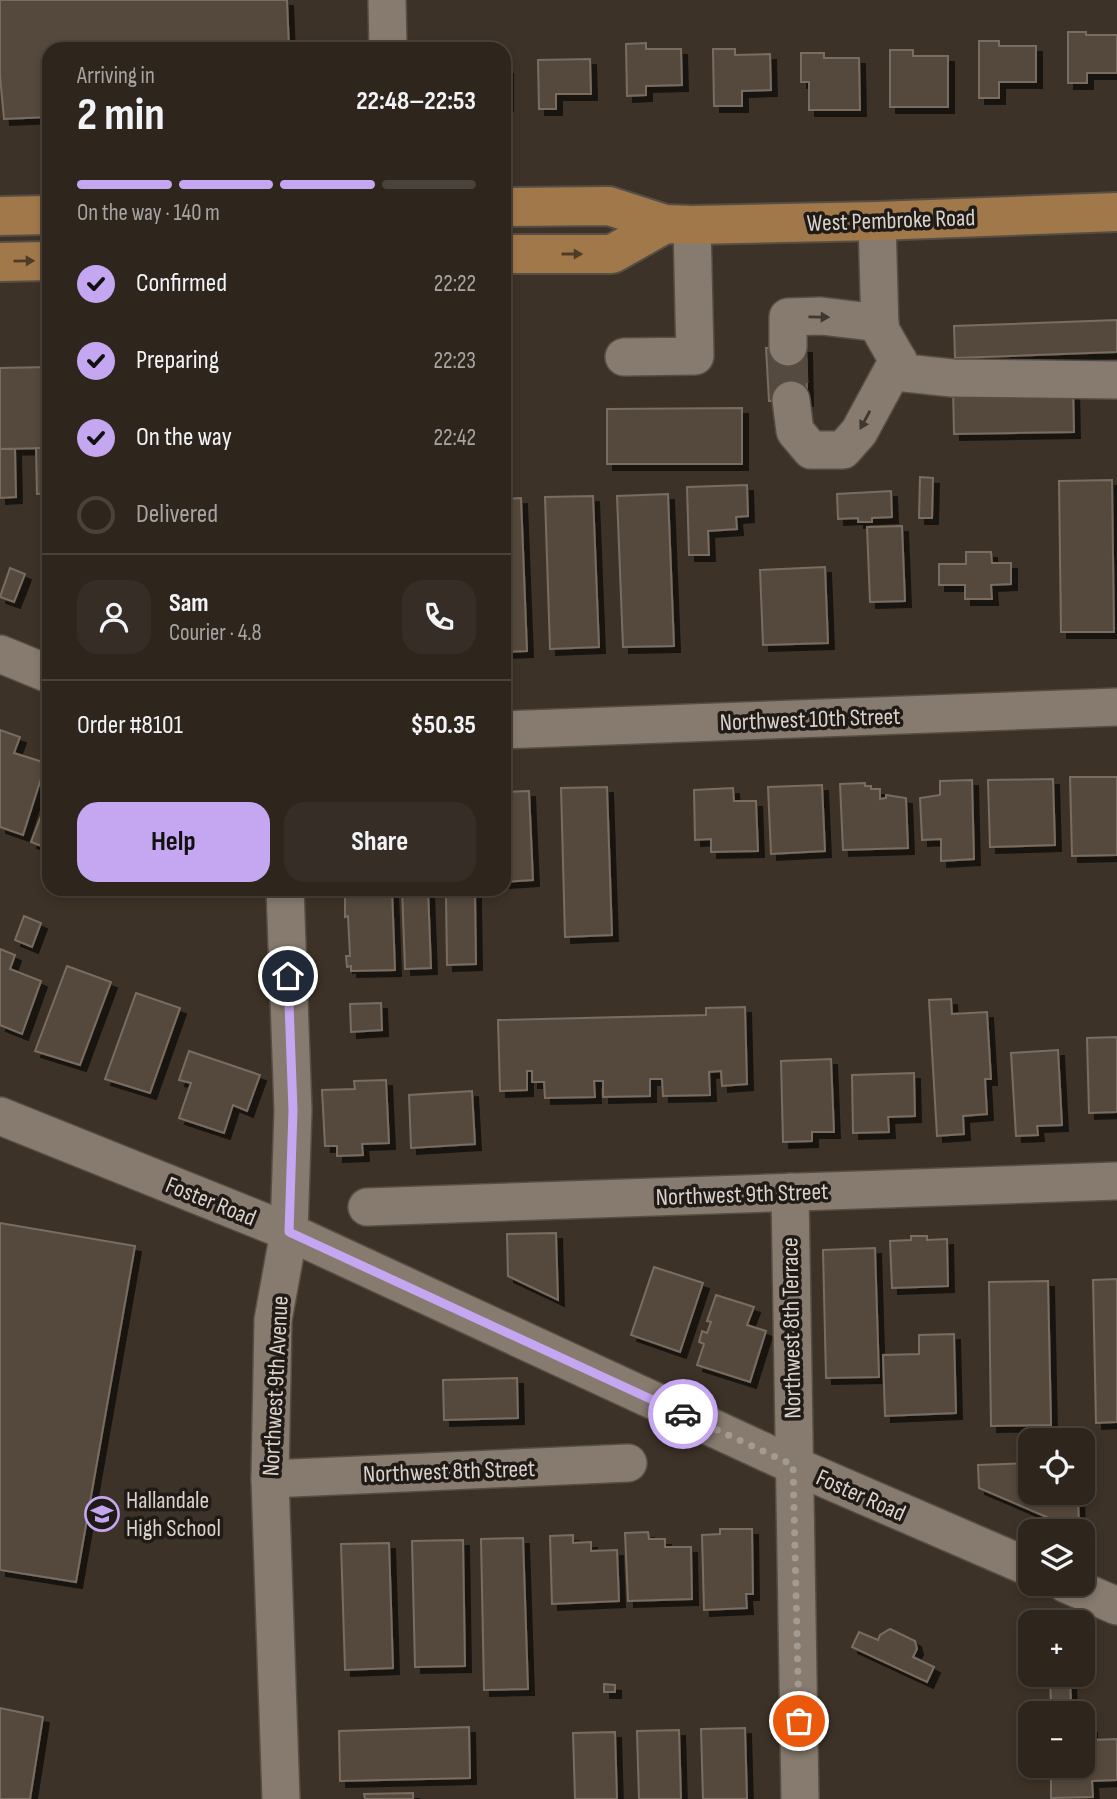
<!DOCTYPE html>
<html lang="en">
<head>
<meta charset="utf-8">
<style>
	:root { --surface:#2e261d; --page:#362e26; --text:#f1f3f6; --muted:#a7a5a4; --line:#49433b; --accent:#c5a7f1 }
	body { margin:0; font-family:"Sofia Sans Condensed",sans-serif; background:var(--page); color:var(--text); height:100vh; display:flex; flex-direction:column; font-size:26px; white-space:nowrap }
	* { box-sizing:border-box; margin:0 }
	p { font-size:23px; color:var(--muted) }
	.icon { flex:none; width:38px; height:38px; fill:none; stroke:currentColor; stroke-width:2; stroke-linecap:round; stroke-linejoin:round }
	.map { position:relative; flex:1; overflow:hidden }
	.side { position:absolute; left:42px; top:42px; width:469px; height:854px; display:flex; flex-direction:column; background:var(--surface); border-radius:21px; box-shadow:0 4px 10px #0003,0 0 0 2px var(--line) }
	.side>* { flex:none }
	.tools { position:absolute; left:1018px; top:1428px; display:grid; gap:14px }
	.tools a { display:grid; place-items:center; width:77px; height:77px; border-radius:14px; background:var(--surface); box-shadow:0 4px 10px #0003,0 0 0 2px var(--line); font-size:35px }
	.pin { position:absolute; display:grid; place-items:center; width:60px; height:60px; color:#fff; margin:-30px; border:4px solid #fff; border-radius:50%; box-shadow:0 2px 7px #0007 }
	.courier { position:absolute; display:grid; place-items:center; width:70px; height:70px; margin:-35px; border:5px solid #c5a7f1; border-radius:50%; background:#fff; color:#222; box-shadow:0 2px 9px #0007 }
	.head em { font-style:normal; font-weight:700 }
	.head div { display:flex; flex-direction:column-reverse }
	.head { display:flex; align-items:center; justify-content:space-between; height:119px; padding:0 35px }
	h1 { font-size:46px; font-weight:700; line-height:52px }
	.bar { display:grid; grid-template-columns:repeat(4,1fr); gap:10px 7px; align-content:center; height:84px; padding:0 35px }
	.bar i { height:9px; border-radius:5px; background:var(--line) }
	.bar .selected { background:var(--accent) }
	.bar p { grid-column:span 4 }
	.line { display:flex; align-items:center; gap:18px; padding:0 35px; border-top:2px solid var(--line) }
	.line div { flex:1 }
	.round { display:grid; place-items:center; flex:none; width:74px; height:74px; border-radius:21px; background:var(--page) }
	ol { padding:0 35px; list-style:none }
	li { display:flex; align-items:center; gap:21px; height:77px }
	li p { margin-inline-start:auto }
	li .icon { padding:7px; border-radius:50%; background:var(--accent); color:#111; stroke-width:4 }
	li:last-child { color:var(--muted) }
	li i { width:38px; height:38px; border:4px solid var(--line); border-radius:50% }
	.primary-button { display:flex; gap:14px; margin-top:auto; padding:14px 35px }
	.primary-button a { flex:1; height:80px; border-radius:21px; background:var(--accent); color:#111; font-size:28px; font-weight:700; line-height:80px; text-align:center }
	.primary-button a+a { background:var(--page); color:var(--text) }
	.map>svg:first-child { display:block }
	.building { fill:#554a3e; stroke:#796c60; stroke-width:2; filter:url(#shadow) }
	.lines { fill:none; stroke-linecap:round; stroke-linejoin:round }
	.minor-tunnel { stroke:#554a40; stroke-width:37; stroke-dasharray:37 18; stroke-linecap:butt }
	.minor-casing { stroke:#564e44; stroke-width:40 }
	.major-casing { stroke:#564e44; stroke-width:42 }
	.minor { stroke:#877a6e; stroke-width:37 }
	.major { stroke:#a1784a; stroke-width:38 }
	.oneway { fill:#4d3c28 }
	.oneway2 { fill:#3f3830 }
	.done { stroke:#a39b92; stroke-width:7; stroke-dasharray:0 12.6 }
	.route { stroke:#c5a7f1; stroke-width:9 }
	.labels { text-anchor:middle; stroke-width:7; stroke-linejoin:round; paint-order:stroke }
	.street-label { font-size:24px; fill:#dad3cc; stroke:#201b16 }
	.poi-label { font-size:24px; fill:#dad3cc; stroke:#201b16; text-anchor:start }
</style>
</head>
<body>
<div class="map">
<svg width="1117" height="1799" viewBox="0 0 1117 1799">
	<defs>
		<filter id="shadow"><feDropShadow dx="6" dy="6" stdDeviation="0" flood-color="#0009"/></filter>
	</defs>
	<rect width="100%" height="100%" fill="#3d3227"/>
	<g class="building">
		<polygon points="0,0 287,0 289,49 49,49 49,117 4,119 0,76"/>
		<polygon points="1068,32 1086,32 1086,35 1117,35 1117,73 1087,73 1087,83 1068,83"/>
		<polygon points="979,41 999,41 999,46 1036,46 1036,82 999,82 999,98 979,98"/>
		<polygon points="646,43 646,49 681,49 682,85 646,86 646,95 627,96 626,44"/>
		<polygon points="713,49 735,49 735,55 770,54 771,90 742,91 742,106 714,106"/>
		<polygon points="890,50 913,50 913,56 948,56 948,107 890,107"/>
		<polygon points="801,53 824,53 824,58 859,58 860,110 809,110 809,82 801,82"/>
		<polygon points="590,59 591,94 556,94 556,109 539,109 538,60"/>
		<rect x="504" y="68" width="3" height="37"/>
		<polygon points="1117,320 1117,352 955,358 954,326"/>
		<polygon points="806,347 807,400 769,401 766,348"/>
		<polygon points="49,367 49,448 0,449 0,368"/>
		<polygon points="1073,386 1074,432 954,434 953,387"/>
		<polygon points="742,408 742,464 607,464 607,409"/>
		<polygon points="36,448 49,448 49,493 37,494"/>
		<polygon points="0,449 15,449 16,497 0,498"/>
		<polygon points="920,477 933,478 932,518 919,518"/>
		<polygon points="1112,480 1114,632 1061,632 1059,481"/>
		<polygon points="747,485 748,516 736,517 737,529 708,531 709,555 689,555 687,487"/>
		<polygon points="891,491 892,517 872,518 872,522 858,522 858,518 838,519 837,494"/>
		<polygon points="668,494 674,646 623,647 617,496"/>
		<polygon points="593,496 599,647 550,649 545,497"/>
		<polygon points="521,498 527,651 504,652 504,499"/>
		<polygon points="902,526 905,601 870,602 867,527"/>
		<polygon points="966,552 991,552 992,563 1011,563 1011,584 991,585 992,599 965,599 965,585 939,585 939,564 966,564"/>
		<polygon points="825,567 828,643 763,645 760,570"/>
		<polygon points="10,568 25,574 14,602 0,597"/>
		<polygon points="0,730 20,737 14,753 46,763 23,835 0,827"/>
		<polygon points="1070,777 1117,777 1117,855 1072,856"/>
		<polygon points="1053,779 1055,845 990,847 988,780"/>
		<polygon points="972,780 974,859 941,861 941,839 922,840 920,798 940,795 940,781"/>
		<polygon points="865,783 865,786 871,786 871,789 880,789 880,799 886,798 886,795 906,798 908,848 843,850 840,784"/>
		<polygon points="822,785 825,851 771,854 768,787"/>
		<polygon points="607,787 612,935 565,937 561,788"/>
		<polygon points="733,788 734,801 756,801 758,851 711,852 711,839 695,840 694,790"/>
		<polygon points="529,791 533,880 504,882 504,792"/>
		<polygon points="49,795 49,849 31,842"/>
		<polygon points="347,889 392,889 395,970 351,971 351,966 347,967 346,956 350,956 348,916 345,917 345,896 347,895"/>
		<polygon points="402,889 428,889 431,968 405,969"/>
		<polygon points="475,893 476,964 447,965 446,894"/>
		<polygon points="24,916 41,923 32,947 15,940"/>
		<polygon points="0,949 15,955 10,969 41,981 22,1034 0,1025"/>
		<polygon points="67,966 111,982 80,1065 35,1051"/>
		<polygon points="136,993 180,1008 150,1093 105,1079"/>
		<polygon points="951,999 952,1014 987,1012 991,1079 985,1079 987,1114 963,1116 964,1134 937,1136 929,1000"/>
		<polygon points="381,1003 382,1030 351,1032 350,1004"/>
		<polygon points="745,1007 747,1084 722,1086 721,1071 709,1072 710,1095 663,1096 662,1079 650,1079 650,1096 603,1097 603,1081 594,1081 595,1097 545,1098 544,1082 532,1082 532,1071 527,1071 527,1090 500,1091 498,1020 706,1015 706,1008"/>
		<polygon points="1117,1037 1117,1112 1089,1113 1087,1038"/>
		<polygon points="1058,1050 1062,1125 1037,1126 1038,1135 1016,1136 1011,1053"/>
		<polygon points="189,1051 260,1075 247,1111 233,1105 224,1133 179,1118 191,1083 179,1080"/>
		<polygon points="831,1059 834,1132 812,1132 812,1141 783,1142 781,1061"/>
		<polygon points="914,1073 915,1116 888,1117 889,1132 853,1133 852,1075"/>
		<polygon points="386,1080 389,1143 362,1144 363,1155 337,1156 337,1146 325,1146 322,1090 355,1089 354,1081"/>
		<polygon points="472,1091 475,1144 411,1148 409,1095"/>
		<polygon points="0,1223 135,1246 76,1582 0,1570"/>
		<polygon points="556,1233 558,1300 508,1276 507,1234"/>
		<polygon points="911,1236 927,1236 927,1240 947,1239 948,1286 892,1288 890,1241 911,1240"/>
		<polygon points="875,1248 879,1377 826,1378 823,1250"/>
		<polygon points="654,1267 703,1283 680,1352 631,1335"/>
		<polygon points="1117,1279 1117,1422 1096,1423 1093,1280"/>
		<polygon points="1048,1281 1051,1425 991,1426 989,1282"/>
		<polygon points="716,1295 754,1307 747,1325 766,1331 750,1382 697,1365 704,1344 699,1342 702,1331 707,1333 711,1322 707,1321"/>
		<polygon points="954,1334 956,1413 885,1416 883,1355 919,1354 919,1335"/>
		<polygon points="517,1378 518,1418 444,1420 443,1380"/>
		<polygon points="1031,1463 1031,1493 1078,1493 1079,1531 979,1488 978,1465"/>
		<polygon points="720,1529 752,1529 753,1594 746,1594 747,1608 704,1610 702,1535 720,1534"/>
		<polygon points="648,1532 649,1539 665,1539 665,1547 691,1547 692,1599 628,1601 625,1533"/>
		<polygon points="573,1535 573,1543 591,1542 591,1551 617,1550 619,1601 552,1604 550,1536"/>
		<polygon points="523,1538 528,1689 484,1690 481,1539"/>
		<polygon points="463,1540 465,1666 415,1667 412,1541"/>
		<polygon points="389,1543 393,1668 345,1670 341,1544"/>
		<polygon points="890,1629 915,1641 917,1649 913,1657 934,1667 927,1682 852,1647 859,1632 878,1640 880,1635"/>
		<polygon points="1070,1680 1071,1703 1051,1703 1050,1681"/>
		<polygon points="604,1684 615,1685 615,1692 604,1692"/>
		<polygon points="1071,1706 1071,1713 1049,1713 1049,1707"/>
		<polygon points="0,1708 43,1717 30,1799 0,1799"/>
		<polygon points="469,1727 470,1778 340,1781 339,1731"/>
		<polygon points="1091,1727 1091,1740 1117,1739 1117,1780 1092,1781 1093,1797 1051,1798 1051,1766 1083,1766 1083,1728"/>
		<polygon points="745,1728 747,1799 703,1799 701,1729"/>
		<polygon points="679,1730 681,1799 639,1799 637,1731"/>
		<polygon points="615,1732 617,1799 575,1799 573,1733"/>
		<polygon points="413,1793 413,1799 365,1799 364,1794"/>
	</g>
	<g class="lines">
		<polyline class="minor-tunnel" points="788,347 791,400"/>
		<g class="minor-casing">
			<g id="minor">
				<polyline points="387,0 388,49"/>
				<polyline points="877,221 880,329 905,373 952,378 1117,380"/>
				<polyline points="788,347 788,317 821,316 880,323"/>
				<polyline points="624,357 695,356 692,225"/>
				<polyline points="791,400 795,431 811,450 843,450 859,432 898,360"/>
				<polyline points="0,654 49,674"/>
				<polyline points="504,730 1117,707"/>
				<polyline points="0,1116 289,1232 793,1465 1031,1568"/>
				<polyline points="790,1192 800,1799"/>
				<polyline points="367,1207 1117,1181"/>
				<polyline points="270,1479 628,1463"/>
				<polyline points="1066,1584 1117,1606"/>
				<polyline points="281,1799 270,1479 273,1320 289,1232 293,1110 285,889"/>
			</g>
		</g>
		<g class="major-casing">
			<g id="major">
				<polyline points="504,207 609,206 665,224 692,225 877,221 1117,212"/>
				<polyline points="0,216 49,215"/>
				<polyline points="504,254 612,254 665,224"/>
				<polyline points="0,262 49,261"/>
			</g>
		</g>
		<use href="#minor" class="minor"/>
		<use href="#major" class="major"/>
	</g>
	<defs><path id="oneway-solid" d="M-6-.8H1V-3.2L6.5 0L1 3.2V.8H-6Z" transform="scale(1.75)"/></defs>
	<g class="oneway">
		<use href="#oneway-solid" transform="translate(572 254)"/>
		<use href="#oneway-solid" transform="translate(24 261) rotate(-1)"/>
	</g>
	<g class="oneway2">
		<use href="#oneway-solid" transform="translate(819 317) rotate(1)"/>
		<use href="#oneway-solid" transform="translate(865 420) rotate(118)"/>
	</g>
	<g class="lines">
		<polyline class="done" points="683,1414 793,1465 799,1721"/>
		<polyline class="route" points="288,976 293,1110 289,1232 683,1414"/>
	</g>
	<defs>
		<g id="school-ring" transform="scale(1.75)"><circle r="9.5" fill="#201b16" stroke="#c5a7f1" stroke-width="1.5"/><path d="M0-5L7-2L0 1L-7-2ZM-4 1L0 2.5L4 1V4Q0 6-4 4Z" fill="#c5a7f1"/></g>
	</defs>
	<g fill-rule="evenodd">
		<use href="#school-ring" x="102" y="1514"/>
	</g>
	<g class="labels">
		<g class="street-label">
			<text transform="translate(891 220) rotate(-2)" y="8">West Pembroke Road</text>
			<text transform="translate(810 719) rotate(-2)" y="8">Northwest 10th Street</text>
			<text transform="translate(742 1194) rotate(-2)" y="8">Northwest 9th Street</text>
			<text transform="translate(211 1201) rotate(22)" y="8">Foster Road</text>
			<text transform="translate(791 1328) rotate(-91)" y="8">Northwest 8th Terrace</text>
			<text transform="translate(275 1386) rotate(-87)" y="8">Northwest 9th Avenue</text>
			<text transform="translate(449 1471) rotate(-2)" y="8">Northwest 8th Street</text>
			<text transform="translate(861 1495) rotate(24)" y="8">Foster Road</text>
		</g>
		<g class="poi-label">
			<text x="126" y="1508">Hallandale<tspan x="126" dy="28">High School</tspan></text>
		</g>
	</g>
</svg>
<div class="tools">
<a><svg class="icon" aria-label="locate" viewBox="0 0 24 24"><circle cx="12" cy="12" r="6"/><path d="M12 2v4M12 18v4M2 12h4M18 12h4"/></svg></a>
<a><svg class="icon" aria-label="layers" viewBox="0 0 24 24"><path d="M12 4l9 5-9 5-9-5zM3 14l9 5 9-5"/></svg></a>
<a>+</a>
<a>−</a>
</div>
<div class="pin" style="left:799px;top:1721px;background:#ea580c"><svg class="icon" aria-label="bag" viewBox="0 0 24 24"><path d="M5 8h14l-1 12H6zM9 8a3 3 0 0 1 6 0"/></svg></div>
<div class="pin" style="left:288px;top:976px;background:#1f2937"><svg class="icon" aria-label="home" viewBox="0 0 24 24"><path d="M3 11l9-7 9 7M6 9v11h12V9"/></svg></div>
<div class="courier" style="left:683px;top:1414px"><svg class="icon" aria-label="car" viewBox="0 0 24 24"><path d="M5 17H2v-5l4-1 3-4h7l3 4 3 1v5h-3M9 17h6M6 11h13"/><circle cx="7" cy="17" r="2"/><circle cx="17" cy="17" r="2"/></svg></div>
<section class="side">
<div class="head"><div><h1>2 min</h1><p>Arriving in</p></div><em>22:48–22:53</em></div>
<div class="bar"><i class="selected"></i><i class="selected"></i><i class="selected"></i><i></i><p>On the way · 140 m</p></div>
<ol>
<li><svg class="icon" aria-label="check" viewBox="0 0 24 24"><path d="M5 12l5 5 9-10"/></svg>Confirmed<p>22:22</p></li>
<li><svg class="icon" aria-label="check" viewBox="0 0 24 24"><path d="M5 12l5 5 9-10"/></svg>Preparing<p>22:23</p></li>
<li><svg class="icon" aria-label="check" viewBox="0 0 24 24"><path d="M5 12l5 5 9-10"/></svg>On the way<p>22:42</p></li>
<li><i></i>Delivered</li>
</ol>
<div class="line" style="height:126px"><a class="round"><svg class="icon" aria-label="person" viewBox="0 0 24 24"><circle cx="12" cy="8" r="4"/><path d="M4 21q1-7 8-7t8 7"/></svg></a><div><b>Sam</b><p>Courier · 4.8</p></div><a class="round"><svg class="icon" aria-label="phone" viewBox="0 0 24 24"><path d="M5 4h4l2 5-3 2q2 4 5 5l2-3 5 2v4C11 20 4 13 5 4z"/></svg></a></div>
<div class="line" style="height:91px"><div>Order #8101</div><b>$50.35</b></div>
<div class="primary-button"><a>Help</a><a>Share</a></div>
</section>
</div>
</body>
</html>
